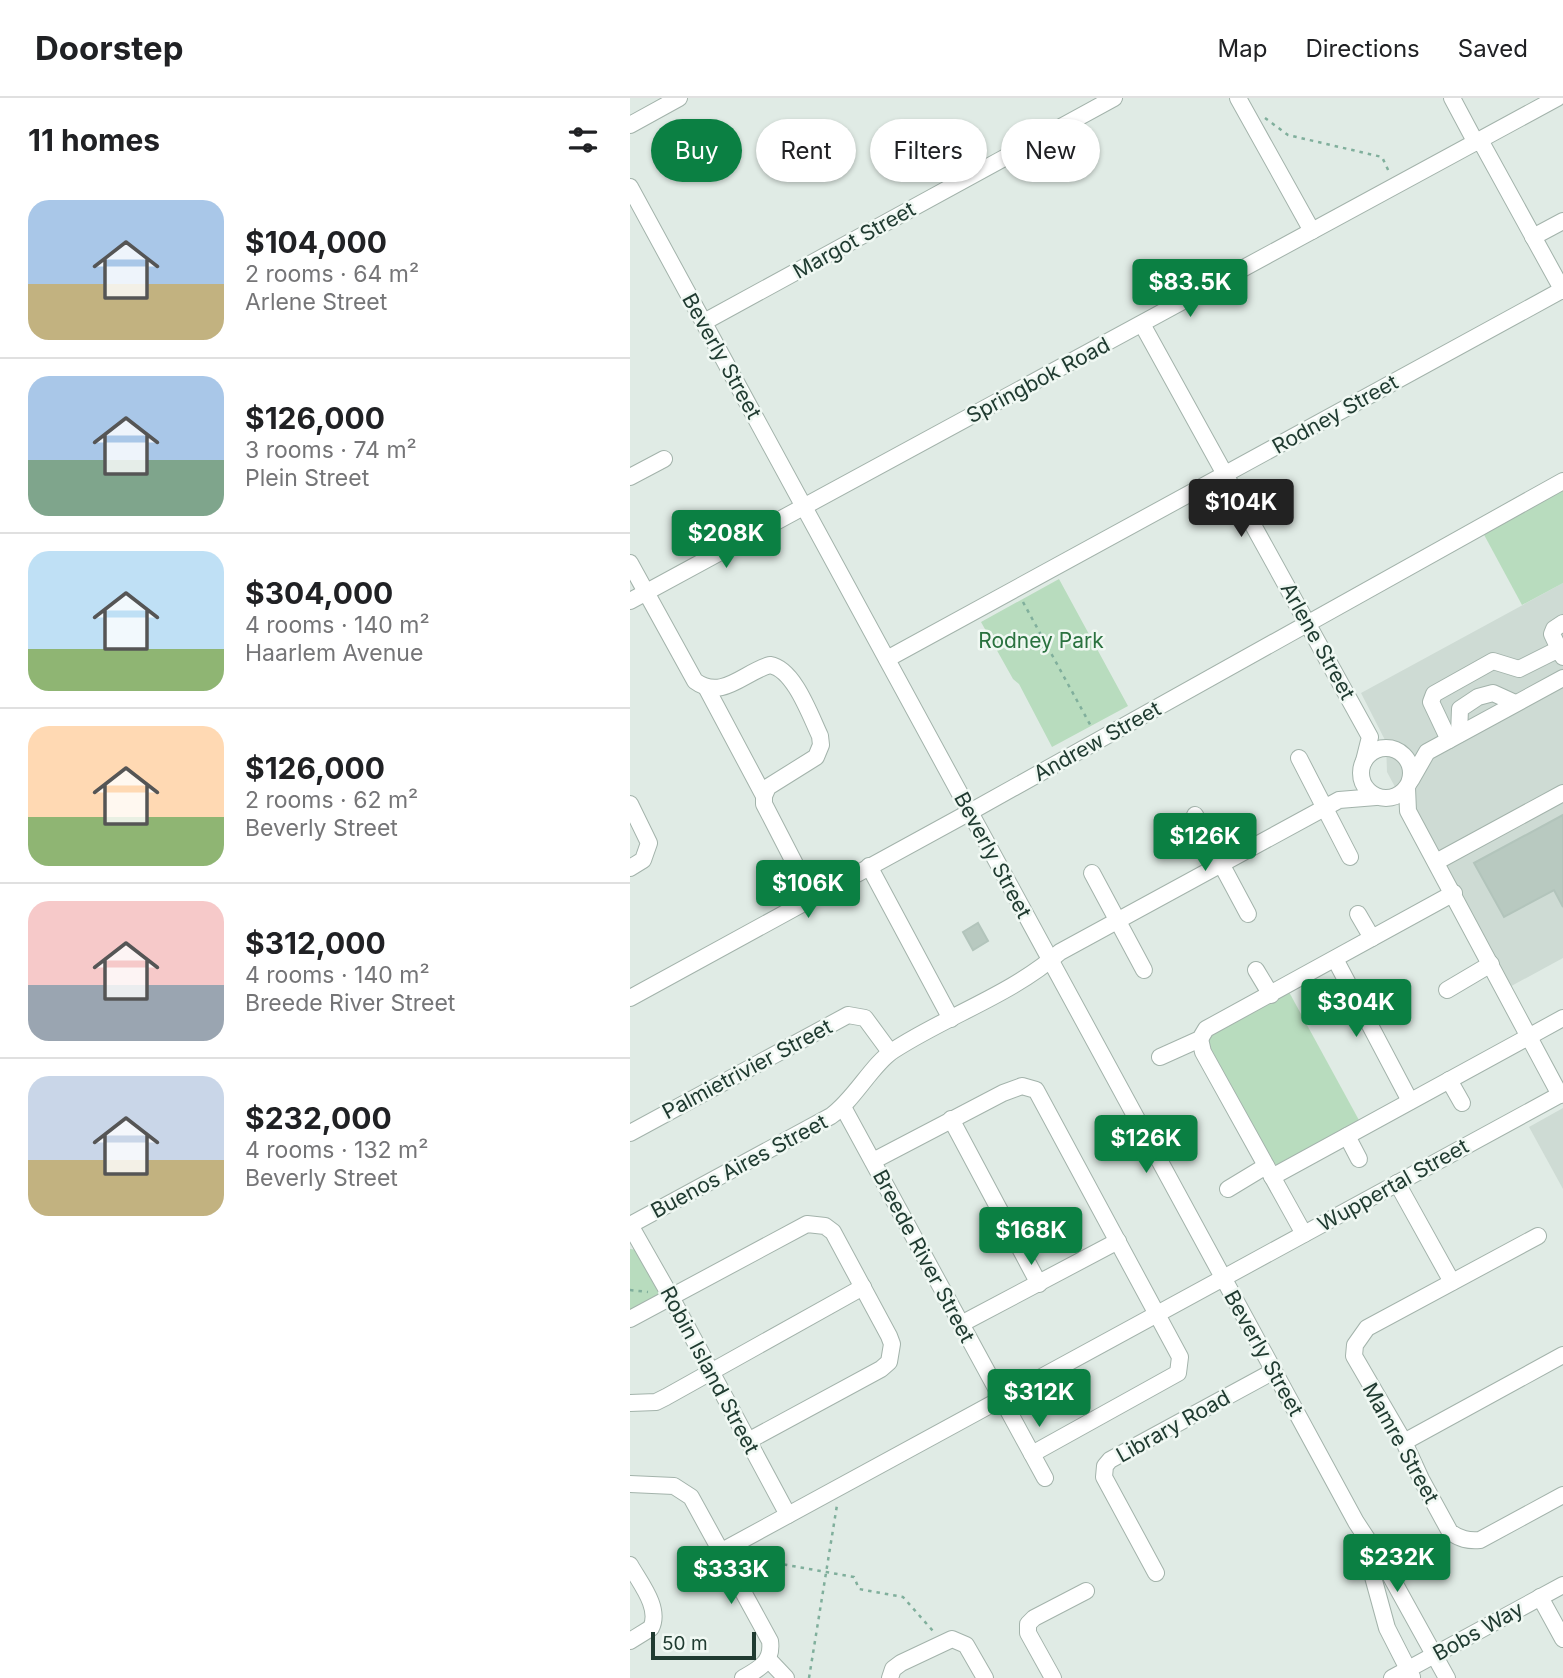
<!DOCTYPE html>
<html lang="en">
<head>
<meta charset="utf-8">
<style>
	:root { --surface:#fff; --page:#f2f2f2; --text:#202124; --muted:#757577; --line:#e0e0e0; --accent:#0b8043 }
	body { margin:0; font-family:Inter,sans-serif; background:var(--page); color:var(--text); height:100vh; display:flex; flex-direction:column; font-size:26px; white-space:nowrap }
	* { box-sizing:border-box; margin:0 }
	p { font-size:23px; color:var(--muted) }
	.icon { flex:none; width:38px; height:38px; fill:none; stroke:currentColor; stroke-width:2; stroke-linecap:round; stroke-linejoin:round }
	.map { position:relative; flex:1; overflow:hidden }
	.details { display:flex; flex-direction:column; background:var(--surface); width:630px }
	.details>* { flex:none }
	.banner { position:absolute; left:21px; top:21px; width:665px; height:63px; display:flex; gap:14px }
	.scale { position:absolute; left:21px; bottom:18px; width:105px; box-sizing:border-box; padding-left:7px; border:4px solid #203b31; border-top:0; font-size:19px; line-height:24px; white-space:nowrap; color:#203b31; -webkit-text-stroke:5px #f0f8f3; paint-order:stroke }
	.price { position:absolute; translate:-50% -60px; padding:0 16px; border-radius:7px; background:var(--accent); color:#fff; font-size:23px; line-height:46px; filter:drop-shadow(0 2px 4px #0008) }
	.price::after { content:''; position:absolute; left:50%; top:42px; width:21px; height:16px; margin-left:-10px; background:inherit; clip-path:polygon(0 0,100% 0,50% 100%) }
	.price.on { background:#222; color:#fff }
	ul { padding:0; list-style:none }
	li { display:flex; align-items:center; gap:21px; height:175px; padding:0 28px }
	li+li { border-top:2px solid var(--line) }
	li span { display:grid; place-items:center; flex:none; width:196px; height:140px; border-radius:21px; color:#555 }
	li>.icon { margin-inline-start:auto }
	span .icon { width:84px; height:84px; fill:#fffc; stroke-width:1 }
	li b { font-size:30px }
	h2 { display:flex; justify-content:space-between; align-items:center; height:84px; padding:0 28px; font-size:30px }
	.chip { padding:0 24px; border-radius:32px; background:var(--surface); box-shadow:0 2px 5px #0004; font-size:24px; line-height:63px }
	.chip.on { background:var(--accent); color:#fff }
	header { display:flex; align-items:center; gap:42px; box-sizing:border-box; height:98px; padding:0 35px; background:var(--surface); border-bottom:2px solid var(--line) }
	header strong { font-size:33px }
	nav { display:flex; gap:38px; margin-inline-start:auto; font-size:24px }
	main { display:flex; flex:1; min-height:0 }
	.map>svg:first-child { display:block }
	.built { fill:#cedbd4 }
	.green { fill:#b8dcbe }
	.building { fill:#b8c9c0; stroke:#b2c4bb; stroke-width:2 }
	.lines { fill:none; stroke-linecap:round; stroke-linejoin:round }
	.minor-casing { stroke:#a3b3ab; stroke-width:18 }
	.path { stroke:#80af9c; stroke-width:2.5; stroke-dasharray:3.5 5; stroke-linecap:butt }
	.minor { stroke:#fff; stroke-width:16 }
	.labels { text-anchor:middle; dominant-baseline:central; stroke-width:5; stroke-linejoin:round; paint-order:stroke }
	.street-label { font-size:21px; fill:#203b31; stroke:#f0f8f3 }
	.park-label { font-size:21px; fill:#2a723f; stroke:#f0f8f3 }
</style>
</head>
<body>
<header>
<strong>Doorstep</strong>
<nav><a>Map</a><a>Directions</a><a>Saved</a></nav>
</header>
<main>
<section class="details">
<h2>11 homes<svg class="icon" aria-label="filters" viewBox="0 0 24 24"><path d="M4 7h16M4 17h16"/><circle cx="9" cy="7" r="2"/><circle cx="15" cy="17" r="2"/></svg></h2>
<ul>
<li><span style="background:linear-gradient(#a9c7e8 60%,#c2b280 0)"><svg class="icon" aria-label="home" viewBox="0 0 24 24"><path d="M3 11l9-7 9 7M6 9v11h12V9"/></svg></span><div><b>$104,000</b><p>2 rooms · 64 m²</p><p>Arlene Street</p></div></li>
<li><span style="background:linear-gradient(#a9c7e8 60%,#7fa58c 0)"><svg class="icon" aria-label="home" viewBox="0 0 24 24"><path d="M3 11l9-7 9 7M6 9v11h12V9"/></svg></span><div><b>$126,000</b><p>3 rooms · 74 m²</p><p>Plein Street</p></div></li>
<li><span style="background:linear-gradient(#bfe0f5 70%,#8fb573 0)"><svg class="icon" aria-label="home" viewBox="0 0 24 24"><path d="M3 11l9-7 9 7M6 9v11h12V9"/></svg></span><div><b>$304,000</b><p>4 rooms · 140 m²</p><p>Haarlem Avenue</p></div></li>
<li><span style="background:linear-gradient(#ffd9b3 65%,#8fb573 0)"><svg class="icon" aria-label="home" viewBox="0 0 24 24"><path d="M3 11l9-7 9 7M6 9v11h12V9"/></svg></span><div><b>$126,000</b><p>2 rooms · 62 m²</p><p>Beverly Street</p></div></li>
<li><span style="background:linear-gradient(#f6c9c9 60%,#9aa5b1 0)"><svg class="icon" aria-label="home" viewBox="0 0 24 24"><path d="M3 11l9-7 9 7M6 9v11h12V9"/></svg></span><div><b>$312,000</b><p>4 rooms · 140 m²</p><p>Breede River Street</p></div></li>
<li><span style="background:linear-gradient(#c9d6e8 60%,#c2b280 0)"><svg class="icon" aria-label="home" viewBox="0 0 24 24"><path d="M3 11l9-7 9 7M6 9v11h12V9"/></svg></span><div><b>$232,000</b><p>4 rooms · 132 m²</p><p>Beverly Street</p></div></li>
</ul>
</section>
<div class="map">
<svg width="933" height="1580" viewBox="0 0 933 1580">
	<rect width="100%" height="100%" fill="#e0ebe5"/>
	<g class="built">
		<polygon points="933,485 933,860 874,892 757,674 756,644 731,595"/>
		<polygon points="933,1010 933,1091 899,1029"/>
	</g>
	<g class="green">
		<polygon points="933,389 933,485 892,507 852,433"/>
		<polygon points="429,481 498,608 422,649 389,586 383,581 351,524"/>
		<polygon points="659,894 730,1024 648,1067 642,1065 577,948 580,937"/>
		<polygon points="0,1151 8,1152 30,1193 28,1200 0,1217"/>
	</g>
	<g class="building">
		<polygon points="933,717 933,809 924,792 874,819 844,765"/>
		<polygon points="348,825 358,843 343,852 333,834"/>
	</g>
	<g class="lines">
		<defs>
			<g id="minor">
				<polyline points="608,0 682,133"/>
				<polyline points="822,0 846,45"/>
				<polyline points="0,27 49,0"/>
				<polyline points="850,42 933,193"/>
				<polyline points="0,89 726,1424 755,1468 817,1580"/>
				<polyline points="903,139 933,123"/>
				<polyline points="74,224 484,0"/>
				<polyline points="512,226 740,639 734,663"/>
				<polyline points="0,379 34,361"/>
				<path d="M0 465 65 583C92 603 114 574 140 567 164 571 180 617 190 638L191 647 186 659 138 689 134 698V706L182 799"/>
				<polyline points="0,503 927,0"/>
				<polyline points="929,551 922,536 924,531 933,525"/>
				<polyline points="257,561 932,192"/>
				<polyline points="77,591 134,698"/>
				<polyline points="829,636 830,611 848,599 863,595 885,605"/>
				<polyline points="819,642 801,604 804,596 863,563 889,571 929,551 933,559"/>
				<circle cx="756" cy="675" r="25"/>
				<polyline points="669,660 720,759"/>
				<polyline points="781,682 797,654 933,580"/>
				<polyline points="777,690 778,713 930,997"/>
				<polyline points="0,706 19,745 13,762 0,770"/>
				<polyline points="565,717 618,816"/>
				<polyline points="806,764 933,695"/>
				<polyline points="239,768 321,921"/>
				<polyline points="462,775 514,872"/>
				<polyline points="728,816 742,840"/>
				<polyline points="705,861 780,1003"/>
				<polyline points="626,872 641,897"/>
				<polyline points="817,892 861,866"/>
				<polyline points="0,900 340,714 933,383"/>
				<polyline points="570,941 573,954 674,1136"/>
				<polyline points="530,959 570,941 576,931 824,795"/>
				<polyline points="819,982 832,1005"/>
				<polyline points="213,1009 415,1380"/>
				<polyline points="321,1021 409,1186"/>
				<polyline points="0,1035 218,917 235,920 260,954"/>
				<polyline points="717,1038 729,1061"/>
				<polyline points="243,1063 373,995 392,988 406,992 550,1259 548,1275 402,1356"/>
				<polyline points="642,1079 933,920"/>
				<polyline points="767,1085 822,1184"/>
				<polyline points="598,1091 636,1068"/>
				<path d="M0 1127 201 1018C225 1001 242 966 264 952 318 917 381 897 430 854L709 702 746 699"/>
				<polyline points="0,1127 41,1199 158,1417"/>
				<path d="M908 1138 737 1230 725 1247 724 1258 774 1344 791 1381 820 1434C830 1441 838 1443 850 1442L933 1397"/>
				<polyline points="0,1221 177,1126 195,1128 203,1134 259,1238 262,1246 259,1264 251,1271 118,1343"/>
				<polyline points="331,1226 488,1143"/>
				<polyline points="0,1305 26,1304 36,1299 233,1189"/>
				<polyline points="774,1344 933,1257"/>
				<path d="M0 1386 44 1388 61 1399 140 1543C143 1564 129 1571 113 1580"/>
				<polyline points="734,1446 757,1530 782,1579"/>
				<polyline points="92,1453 933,995"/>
				<path d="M0 1467C10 1485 31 1510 21 1530L0 1543"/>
				<polyline points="526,1475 474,1379 475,1368 480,1362 644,1273"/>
				<polyline points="910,1499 933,1541"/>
				<polyline points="138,1561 156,1580"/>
				<polyline points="260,1580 263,1571 271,1565 322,1541 336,1547 355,1580"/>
				<polyline points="423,1580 398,1535 398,1526 404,1520 456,1493"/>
				<polyline points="762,1580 933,1487"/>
			</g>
		</defs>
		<use href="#minor" class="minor-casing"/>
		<g class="path">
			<polyline points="635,20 658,37 752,59 760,76"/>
			<polyline points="393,504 462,630"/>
			<polyline points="0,1192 18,1194"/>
			<polyline points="112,1459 224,1479 229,1491 273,1499 303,1533"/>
			<polyline points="179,1580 207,1407"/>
		</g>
		<use href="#minor" class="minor"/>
	</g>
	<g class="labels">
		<g class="street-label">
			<text transform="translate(224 142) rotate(-29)">Margot Street</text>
			<text transform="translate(92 258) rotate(61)">Beverly Street</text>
			<text transform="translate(408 282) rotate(-28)">Springbok Road</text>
			<text transform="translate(705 316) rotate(-29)">Rodney Street</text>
			<text transform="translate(688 543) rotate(61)">Arlene Street</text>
			<text transform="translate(467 643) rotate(-29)">Andrew Street</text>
			<text transform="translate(363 757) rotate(62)">Beverly Street</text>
			<text transform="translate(117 971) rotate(-28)">Palmietrivier Street</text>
			<text transform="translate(109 1068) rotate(-28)">Buenos Aires Street</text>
			<text transform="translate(763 1087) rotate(-29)">Wuppertal Street</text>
			<text transform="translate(294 1158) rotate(62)">Breede River Street</text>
			<text transform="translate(634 1255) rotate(61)">Beverly Street</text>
			<text transform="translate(80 1272) rotate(62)">Robin Island Street</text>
			<text transform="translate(543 1328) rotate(-29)">Library Road</text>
			<text transform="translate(771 1345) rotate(61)">Mamre Street</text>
			<text transform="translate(848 1533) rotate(-29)">Bobs Way</text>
		</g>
		<g class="park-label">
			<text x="411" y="542">Rodney Park</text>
		</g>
	</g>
</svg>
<div class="scale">50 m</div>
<b class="price" style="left:560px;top:221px">$83.5K</b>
<b class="price on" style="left:611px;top:441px">$104K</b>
<b class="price" style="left:96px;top:472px">$208K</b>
<b class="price" style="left:575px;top:775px">$126K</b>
<b class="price" style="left:178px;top:822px">$106K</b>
<b class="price" style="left:726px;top:941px">$304K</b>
<b class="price" style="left:516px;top:1077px">$126K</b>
<b class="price" style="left:401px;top:1169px">$168K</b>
<b class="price" style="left:409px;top:1331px">$312K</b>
<b class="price" style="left:767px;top:1496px">$232K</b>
<b class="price" style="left:101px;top:1508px">$333K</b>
<div class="banner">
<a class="chip on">Buy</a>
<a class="chip">Rent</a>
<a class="chip">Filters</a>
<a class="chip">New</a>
</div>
</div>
</main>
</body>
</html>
